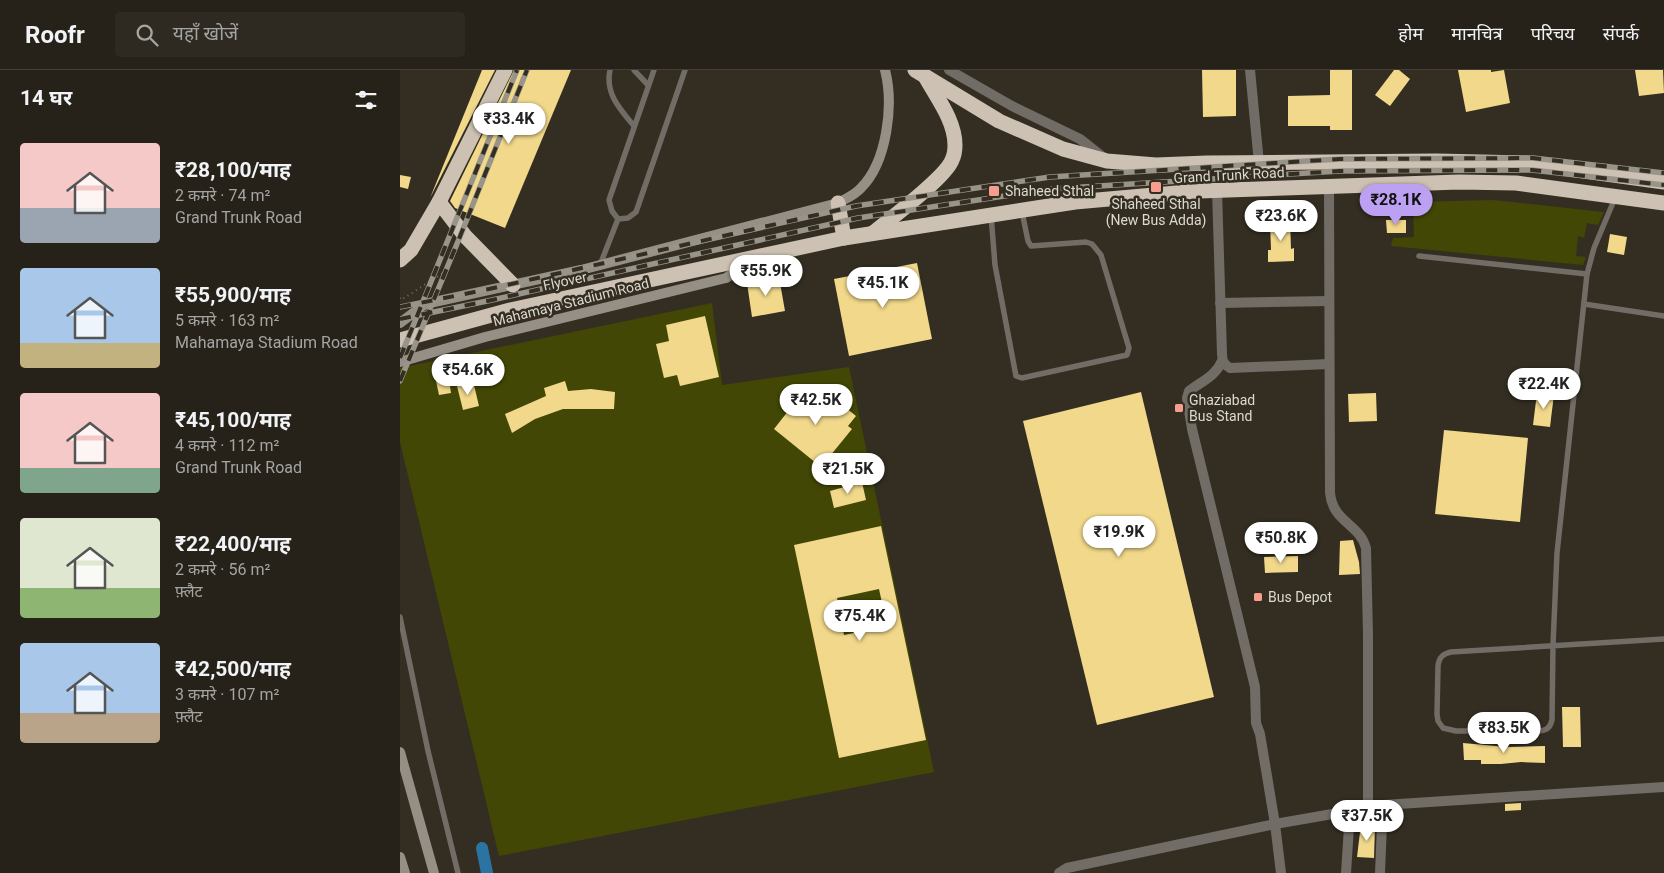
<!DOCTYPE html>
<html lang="hi">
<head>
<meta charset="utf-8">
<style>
	:root { --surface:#262219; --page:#2e2a22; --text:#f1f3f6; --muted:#a4a4a2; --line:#423f38; --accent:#bca0f2 }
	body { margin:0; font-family:Roboto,"Noto Sans Devanagari",sans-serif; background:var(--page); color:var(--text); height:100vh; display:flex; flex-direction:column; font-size:19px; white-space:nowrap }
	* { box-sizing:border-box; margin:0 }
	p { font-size:16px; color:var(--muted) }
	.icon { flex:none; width:28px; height:28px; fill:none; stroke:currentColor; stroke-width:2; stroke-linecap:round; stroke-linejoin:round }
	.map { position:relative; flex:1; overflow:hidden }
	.sheet { display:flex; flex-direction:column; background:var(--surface); width:400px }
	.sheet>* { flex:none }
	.price { position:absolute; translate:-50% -42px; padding:0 11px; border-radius:18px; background:#fff; color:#222; font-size:16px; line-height:32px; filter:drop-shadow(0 1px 2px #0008) }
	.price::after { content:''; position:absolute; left:50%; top:30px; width:15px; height:11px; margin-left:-8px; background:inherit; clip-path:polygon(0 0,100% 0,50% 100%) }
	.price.current { background:var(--accent); color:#111 }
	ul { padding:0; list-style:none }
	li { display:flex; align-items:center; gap:15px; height:125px; padding:0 20px }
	li span { display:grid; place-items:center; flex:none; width:140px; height:100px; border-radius:5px; color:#555 }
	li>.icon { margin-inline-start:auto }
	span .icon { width:60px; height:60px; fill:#fffc; stroke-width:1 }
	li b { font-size:21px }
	h2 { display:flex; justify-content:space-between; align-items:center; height:60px; padding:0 20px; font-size:21px }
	header { display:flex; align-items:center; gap:30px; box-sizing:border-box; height:70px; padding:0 25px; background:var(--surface); border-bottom:1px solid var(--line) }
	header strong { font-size:24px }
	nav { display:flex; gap:28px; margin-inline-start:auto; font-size:18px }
	.search { width:350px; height:45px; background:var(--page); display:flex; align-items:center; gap:12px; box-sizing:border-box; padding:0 18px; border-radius:5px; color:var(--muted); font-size:19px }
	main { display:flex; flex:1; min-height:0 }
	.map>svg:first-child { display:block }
	.green { fill:#424706 }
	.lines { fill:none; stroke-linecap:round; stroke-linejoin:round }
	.canal { stroke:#2b73a1; stroke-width:12 }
	.building { fill:#f1d88a; fill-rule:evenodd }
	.path { stroke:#716c61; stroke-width:2; stroke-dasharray:1 4; stroke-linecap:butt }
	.lane { stroke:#716c66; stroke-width:5.5 }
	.street { stroke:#716c66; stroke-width:10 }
	.secondary { stroke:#968f85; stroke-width:10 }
	.highway { stroke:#ccc1b2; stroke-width:15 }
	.rail-casing { stroke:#98948a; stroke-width:5.5 }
	.rail { stroke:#332e21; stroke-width:4; stroke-dasharray:11; stroke-linecap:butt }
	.poi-dot { fill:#f59d8f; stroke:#332e21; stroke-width:2 }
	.labels { text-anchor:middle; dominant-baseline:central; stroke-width:5; stroke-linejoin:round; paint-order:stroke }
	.street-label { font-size:14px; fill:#dcd9d1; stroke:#332e21 }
	.poi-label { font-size:14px; fill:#dcd9d1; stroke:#332e21; text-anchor:start }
</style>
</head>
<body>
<header>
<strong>Roofr</strong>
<div class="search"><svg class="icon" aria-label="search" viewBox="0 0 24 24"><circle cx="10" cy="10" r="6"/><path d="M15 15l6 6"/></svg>यहाँ खोजें</div>
<nav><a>होम</a><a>मानचित्र</a><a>परिचय</a><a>संपर्क</a></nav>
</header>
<main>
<section class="sheet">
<h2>14 घर<svg class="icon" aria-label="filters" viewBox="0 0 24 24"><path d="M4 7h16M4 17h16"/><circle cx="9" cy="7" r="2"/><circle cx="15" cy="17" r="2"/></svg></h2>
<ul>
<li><span style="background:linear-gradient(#f6c9c9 65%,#9aa5b1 0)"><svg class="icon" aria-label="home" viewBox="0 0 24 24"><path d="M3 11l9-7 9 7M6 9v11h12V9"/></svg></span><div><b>₹28,100/माह</b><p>2 कमरे · 74 m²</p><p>Grand Trunk Road</p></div></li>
<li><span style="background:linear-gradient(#a9c7e8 75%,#c2b280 0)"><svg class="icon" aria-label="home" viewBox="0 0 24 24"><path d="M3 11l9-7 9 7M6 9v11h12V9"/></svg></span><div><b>₹55,900/माह</b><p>5 कमरे · 163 m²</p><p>Mahamaya Stadium Road</p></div></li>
<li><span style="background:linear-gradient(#f6c9c9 75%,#7fa58c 0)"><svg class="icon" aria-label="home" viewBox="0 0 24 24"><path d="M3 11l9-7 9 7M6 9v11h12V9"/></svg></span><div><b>₹45,100/माह</b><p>4 कमरे · 112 m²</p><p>Grand Trunk Road</p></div></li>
<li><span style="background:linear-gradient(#dfe7d0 70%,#8fb573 0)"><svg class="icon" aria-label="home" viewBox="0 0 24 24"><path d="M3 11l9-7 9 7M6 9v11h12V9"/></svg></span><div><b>₹22,400/माह</b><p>2 कमरे · 56 m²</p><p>फ़्लैट</p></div></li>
<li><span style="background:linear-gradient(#a9c7e8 70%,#b9a48a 0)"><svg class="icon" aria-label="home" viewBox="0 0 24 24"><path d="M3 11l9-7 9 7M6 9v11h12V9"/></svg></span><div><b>₹42,500/माह</b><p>3 कमरे · 107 m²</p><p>फ़्लैट</p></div></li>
</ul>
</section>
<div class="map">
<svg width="1264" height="803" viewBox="0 0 1264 803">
	<rect width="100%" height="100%" fill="#332e21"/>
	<g class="green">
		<polygon points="1093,130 1204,142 1198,155 1187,153 1184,168 1178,166 1176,186 1186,187 1183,195 991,176 993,168 1014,167 1013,132"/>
		<polygon points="312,233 322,315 449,297 534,702 99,786 0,372 0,298"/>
	</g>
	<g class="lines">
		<polyline class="canal" points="82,778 87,803"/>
	</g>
	<g class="building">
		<polygon points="82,0 95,0 30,128"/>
		<polygon points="114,0 171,0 105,158 55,138 50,131"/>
		<polygon points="802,0 836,0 836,46 803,47"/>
		<polygon points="930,0 952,0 952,60 930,60 930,56 888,56 888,26 930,25"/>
		<polygon points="994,0 999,0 1010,9 990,36 975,25"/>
		<polygon points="1058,0 1091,0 1091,2 1104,0 1110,33 1066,42"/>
		<polygon points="1235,0 1263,0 1264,23 1239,26"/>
		<polygon points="0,105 11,107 8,119 0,117"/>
		<polygon points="890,150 891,179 894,178 894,191 868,192 868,180 871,180 870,151"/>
		<polygon points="986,150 1006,150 1006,163 987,163"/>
		<polygon points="1210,164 1227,167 1224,185 1207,182"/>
		<polygon points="517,193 532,269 449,286 434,209"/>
		<polygon points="379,207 385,241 352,247 347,213"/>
		<polygon points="305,246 319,307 280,316 277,305 264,308 256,274 269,271 266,255"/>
		<polygon points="48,303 51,323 39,325 35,306"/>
		<polygon points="73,311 79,336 63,340 57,316"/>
		<polygon points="165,311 168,321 191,319 215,322 214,339 163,339 135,349 112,363 105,344 146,326 144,318"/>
		<polygon points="414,319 420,324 424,320 456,346 448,356 452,359 421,397 374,359 400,326 405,330"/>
		<polygon points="741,322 814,627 697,655 623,351"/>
		<polygon points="976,323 977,351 949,352 948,324"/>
		<polygon points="1137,323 1154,324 1150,357 1133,355"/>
		<polygon points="1044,360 1128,368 1120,452 1035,444"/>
		<polygon points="462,412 466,430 434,438 430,421"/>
		<path d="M481 456 526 670 439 688 394 475ZM479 519 487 556 444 565 437 528Z"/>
		<polygon points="953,470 959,492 960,504 939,505 940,471"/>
		<polygon points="898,486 898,502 865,503 864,487"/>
		<polygon points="1162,637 1180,637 1181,677 1163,677"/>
		<polygon points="1063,673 1107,677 1145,676 1145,693 1121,692 1101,694 1081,694 1081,690 1064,690"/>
		<polygon points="1121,733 1121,740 1105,741 1105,734"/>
		<polygon points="961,754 975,755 974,788 957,787"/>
	</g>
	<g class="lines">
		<polyline class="path" points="0,228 1,230 46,201"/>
		<g class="lane">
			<path d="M210 0C205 24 220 39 234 56"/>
			<polyline points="234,0 248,15"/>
			<path d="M1215 128 1194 178 1187 204 1157 483 1153 575 1152 650C1150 658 1147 660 1139 661H1056L1043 658 1038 651 1037 644 1038 596C1039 587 1043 584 1051 582L1264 569"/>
			<polyline points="591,145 595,195 616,306 622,308 727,285 729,278 701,185 692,174 686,172 631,176 628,171 622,142"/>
			<polyline points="218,149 228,148 236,142 285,0"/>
			<polyline points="1019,186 1187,204"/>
			<polyline points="200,195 218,149 212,141 209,130 254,0"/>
			<polyline points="1184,234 1264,246"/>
			<polyline points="0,547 28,681 58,803"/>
		</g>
		<g class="street">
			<polyline points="549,0 612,36 680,69 704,88"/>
			<polyline points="850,0 859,93"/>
			<path d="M817 120 822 284C822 291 824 295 830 298L929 294"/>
			<polyline points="820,233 929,231"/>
			<path d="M822 291C815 307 802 311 789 321L787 328 792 359 855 617 856 653 860 664 875 754 881 803"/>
			<polyline points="968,736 1264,717"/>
			<polyline points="968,736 977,744 982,754 980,803"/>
			<path d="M659 803 667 798 875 754 961 739 968 736V565L966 478C959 453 933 453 930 423L929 116"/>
			<polyline points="946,803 950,741"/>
		</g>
		<g class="secondary">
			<path d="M0 253 25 234 181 200 438 133C445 129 455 125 461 118 487 92 494 35 485 0"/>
			<polyline points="0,292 85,267 326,208 335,202 339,190"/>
			<polyline points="0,682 34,803"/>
			<polyline points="0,787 5,803"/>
		</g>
		<g class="highway">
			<polyline points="515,0 599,51 663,79 707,91 756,95 807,93 1036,91 1126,93 1264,112"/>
			<polyline points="39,132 65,166 113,215"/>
			<polyline points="438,133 444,168"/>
			<path d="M473 163C490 149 546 107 552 90 554 86 555 79 555 75 555 51 537 28 526 8"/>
			<polyline points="0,190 11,180 39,132 105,0"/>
			<polyline points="0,270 110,240 444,168 675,132 799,121 1059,112 1116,113 1264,133"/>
		</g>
		<defs>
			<g id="rail">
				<polyline points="0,237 89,219 456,136 650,107 940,89 1133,88 1264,103"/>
				<polyline points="0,249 92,230 458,148 651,119 940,101 1132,100 1264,115"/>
				<polyline points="0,288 117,0"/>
				<polyline points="0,311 59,169 127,0"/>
			</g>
		</defs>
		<use href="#rail" class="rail-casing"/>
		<use href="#rail" class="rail"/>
	</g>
	<g class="poi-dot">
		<rect x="750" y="111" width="12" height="12" rx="2.5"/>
		<rect x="588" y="115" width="12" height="12" rx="2.5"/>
		<rect x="774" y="333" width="10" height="10" rx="2.5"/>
		<rect x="853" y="522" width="10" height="10" rx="2.5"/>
	</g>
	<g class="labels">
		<g class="street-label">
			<text transform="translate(829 105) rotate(-3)">Grand Trunk Road</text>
			<text transform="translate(165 211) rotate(-12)">Flyover</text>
			<text transform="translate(171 232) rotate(-14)">Mahamaya Stadium Road</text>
		</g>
		<g class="poi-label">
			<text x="605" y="121">Shaheed Sthal</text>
			<text x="756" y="134" text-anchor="middle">Shaheed Sthal<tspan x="756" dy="16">(New Bus Adda)</tspan></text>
			<text x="789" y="330">Ghaziabad<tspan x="789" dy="16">Bus Stand</tspan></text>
			<text x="868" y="527">Bus Depot</text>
		</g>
	</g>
</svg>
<b class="price" style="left:109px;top:75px">₹33.4K</b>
<b class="price current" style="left:996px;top:156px">₹28.1K</b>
<b class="price" style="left:881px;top:172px">₹23.6K</b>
<b class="price" style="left:366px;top:227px">₹55.9K</b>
<b class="price" style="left:483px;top:239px">₹45.1K</b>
<b class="price" style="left:68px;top:326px">₹54.6K</b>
<b class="price" style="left:1144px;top:340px">₹22.4K</b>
<b class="price" style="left:416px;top:356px">₹42.5K</b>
<b class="price" style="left:448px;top:425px">₹21.5K</b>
<b class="price" style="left:719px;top:488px">₹19.9K</b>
<b class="price" style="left:881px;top:494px">₹50.8K</b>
<b class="price" style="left:460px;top:572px">₹75.4K</b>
<b class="price" style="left:1104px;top:684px">₹83.5K</b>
<b class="price" style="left:967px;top:772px">₹37.5K</b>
</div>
</main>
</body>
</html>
